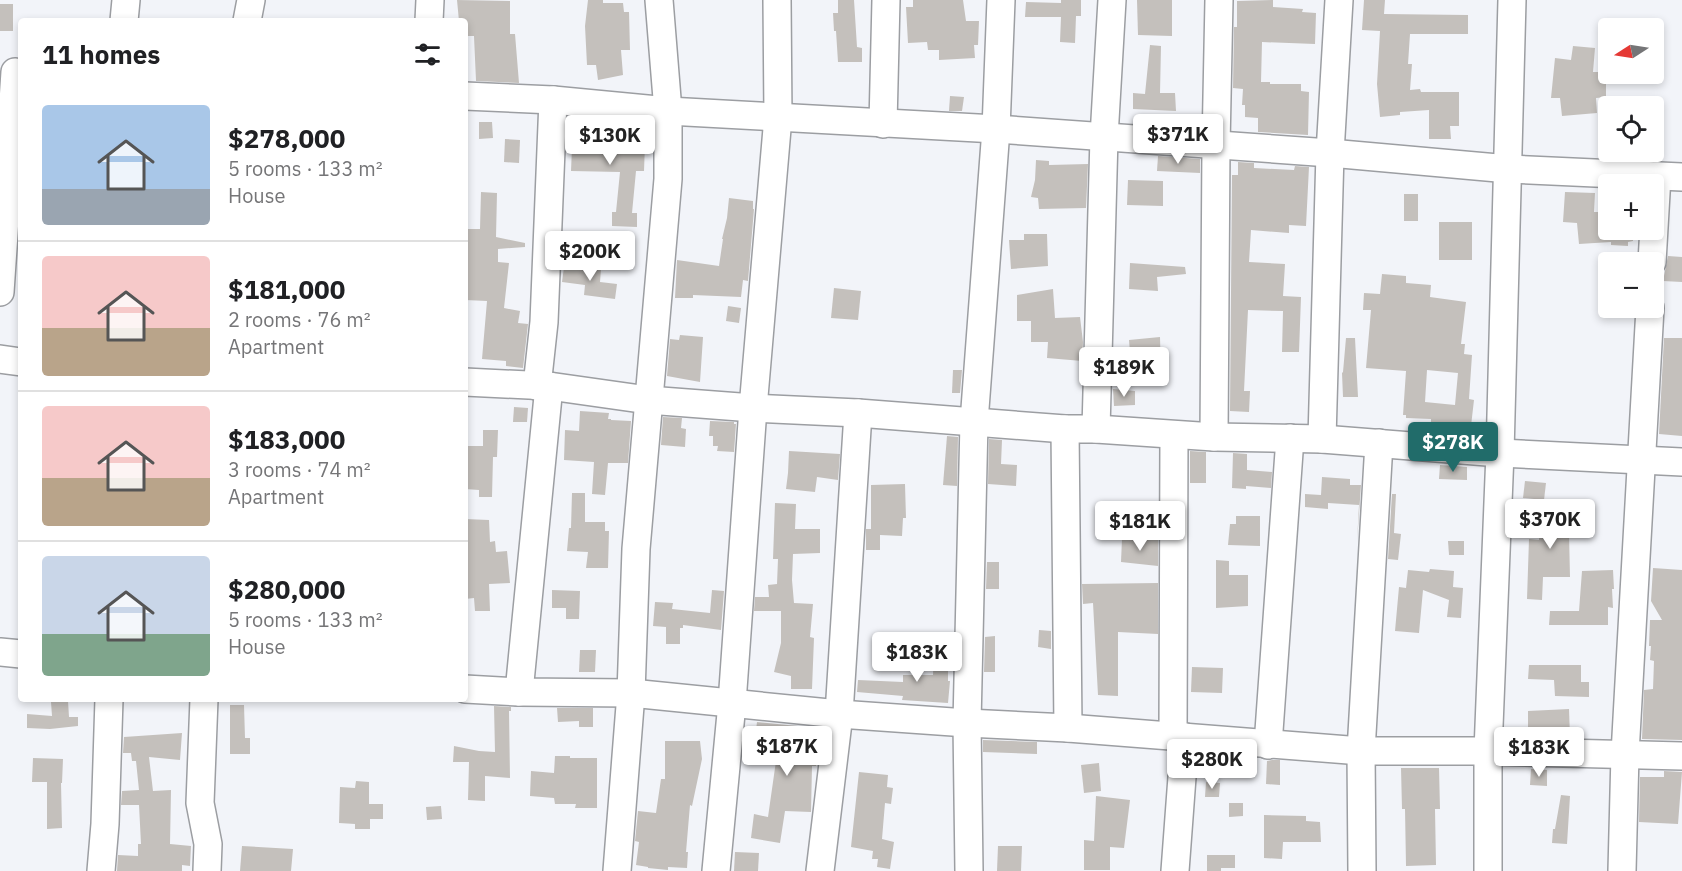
<!DOCTYPE html>
<html lang="en">
<head>
<meta charset="utf-8">
<style>
	:root { --surface:#fff; --page:#f2f2f2; --text:#202124; --muted:#757577; --line:#e0e0e0; --accent:#216c6a }
	body { margin:0; font-family:"IBM Plex Sans",sans-serif; background:var(--page); color:var(--text); height:100vh; display:flex; flex-direction:column; font-size:22px; white-space:nowrap }
	* { box-sizing:border-box; margin:0 }
	p { font-size:20px; color:var(--muted) }
	.icon { flex:none; width:33px; height:33px; fill:none; stroke:currentColor; stroke-width:2; stroke-linecap:round; stroke-linejoin:round }
	.map { position:relative; flex:1; overflow:hidden }
	.sheet { position:absolute; left:18px; top:18px; width:450px; height:684px; display:flex; flex-direction:column; background:var(--surface); border-radius:6px; box-shadow:0 3px 9px #0003 }
	.sheet>* { flex:none }
	.needle { width:39px; rotate:258deg }
	.tools { position:absolute; left:1598px; top:18px; display:grid; gap:12px }
	.tools a { display:grid; place-items:center; width:66px; height:66px; border-radius:6px; background:var(--surface); box-shadow:0 3px 9px #0003; font-size:30px }
	.price { position:absolute; translate:-50% -51px; padding:0 14px; border-radius:6px; background:#fff; color:#222; font-size:20px; line-height:39px; filter:drop-shadow(0 2px 3px #0008) }
	.price::after { content:''; position:absolute; left:50%; top:36px; width:18px; height:14px; margin-left:-9px; background:inherit; clip-path:polygon(0 0,100% 0,50% 100%) }
	.price.on { background:var(--accent); color:#fff }
	ul { padding:0; list-style:none }
	li { display:flex; align-items:center; gap:18px; height:150px; padding:0 24px }
	li+li { border-top:2px solid var(--line) }
	li span { display:grid; place-items:center; flex:none; width:168px; height:120px; border-radius:6px; color:#555 }
	li>.icon { margin-inline-start:auto }
	span .icon { width:72px; height:72px; fill:#fffc; stroke-width:1 }
	li b { font-size:26px }
	h2 { display:flex; justify-content:space-between; align-items:center; height:72px; padding:0 24px; font-size:26px }
	.map>svg:first-child { display:block }
	.building { fill:#c4c0bc; fill-rule:evenodd }
	.lines { fill:none; stroke-linecap:round; stroke-linejoin:round }
	.minor-casing { stroke:#9c9ea2; stroke-width:30 }
	.minor { stroke:#fff; stroke-width:27 }
</style>
</head>
<body>
<div class="map">
<svg width="1682" height="871" viewBox="0 0 1682 871">
	<rect width="100%" height="100%" fill="#f2f4f9"/>
	<g class="building">
		<polygon points="457,0 510,1 510,34 515,34 519,83 476,81 474,36 465,36 465,21 459,21"/>
		<polygon points="588,0 603,0 603,3 623,3 624,12 629,12 630,50 621,50 623,75 598,80 596,65 587,65 585,26"/>
		<polygon points="838,0 854,0 857,47 862,48 862,62 838,62 836,31 834,31 833,13 838,13"/>
		<polygon points="913,0 963,0 966,21 979,21 978,45 974,45 975,58 939,60 939,50 928,50 927,42 908,43 906,7 913,7"/>
		<polygon points="1061,0 1081,0 1081,16 1076,16 1075,43 1060,42 1061,17 1025,17 1026,2 1061,3"/>
		<polygon points="1137,0 1172,0 1172,36 1138,35"/>
		<polygon points="1273,0 1273,7 1303,9 1302,12 1316,13 1315,44 1262,42 1261,82 1270,82 1270,84 1301,84 1301,91 1309,92 1308,135 1258,132 1258,118 1245,117 1245,105 1242,105 1243,89 1233,88 1234,27 1237,27 1237,1"/>
		<polygon points="1364,0 1385,0 1384,14 1468,15 1468,34 1410,34 1408,64 1412,64 1410,90 1420,89 1421,92 1459,92 1459,126 1450,126 1451,139 1429,139 1429,110 1400,112 1400,115 1380,117 1377,84 1380,31 1362,30"/>
		<rect x="0" y="4" width="13" height="27"/>
		<polygon points="1150,45 1161,46 1160,93 1175,93 1176,111 1133,109 1133,93 1145,94"/>
		<polygon points="1573,46 1595,48 1593,72 1606,72 1606,97 1596,98 1597,113 1562,116 1560,98 1551,98 1555,58 1571,60"/>
		<polygon points="950,96 964,97 962,111 949,111"/>
		<polygon points="479,122 492,122 493,138 479,139"/>
		<polygon points="573,124 589,124 589,130 603,130 603,137 609,137 609,142 645,144 644,171 636,171 632,213 637,213 637,227 612,226 612,212 616,212 620,172 571,171"/>
		<polygon points="505,139 520,140 519,163 504,162"/>
		<polygon points="1158,156 1200,159 1200,173 1157,171"/>
		<polygon points="1036,160 1049,161 1049,165 1088,164 1086,208 1039,209 1038,198 1031,197 1035,180"/>
		<polygon points="1238,162 1254,163 1254,168 1294,170 1295,166 1309,167 1306,226 1289,225 1289,233 1251,230 1249,262 1285,264 1283,296 1301,297 1299,352 1282,352 1283,311 1248,310 1244,391 1250,391 1249,412 1230,411 1232,175 1238,175"/>
		<polygon points="1128,180 1163,181 1163,206 1127,205"/>
		<polygon points="481,192 497,193 496,237 525,243 525,247 498,249 498,262 509,263 504,308 520,311 518,323 528,324 523,368 506,366 506,361 482,359 487,301 465,300 465,229 480,229"/>
		<polygon points="1565,192 1595,193 1594,212 1603,212 1604,230 1633,230 1633,241 1628,242 1628,246 1611,245 1611,242 1579,244 1577,223 1563,222"/>
		<rect x="1404" y="194" width="14" height="27"/>
		<polygon points="729,198 753,201 753,209 754,209 748,281 743,280 741,297 693,295 693,298 675,298 677,260 719,266 723,239 722,239 727,218"/>
		<rect x="1439" y="222" width="33" height="38"/>
		<polygon points="1024,234 1047,234 1048,266 1011,269 1009,240 1024,240"/>
		<polygon points="1668,256 1682,257 1682,282 1663,281"/>
		<polygon points="1130,263 1185,267 1186,274 1157,277 1158,291 1129,289"/>
		<polygon points="564,267 601,269 600,282 617,284 615,299 584,295 585,285 562,282"/>
		<path d="M1382 274 1406 276V283L1431 285 1430 297 1466 302 1461 344H1465L1464 354 1472 355 1469 399 1474 400 1471 426 1431 422V419L1406 418V415H1403L1406 371 1366 368 1371 310H1363L1364 293 1380 294ZM1427 370 1458 373 1455 405 1425 402Z"/>
		<polygon points="834,288 861,291 858,320 831,318"/>
		<polygon points="1053,289 1055,318 1080,317 1083,342 1082,361 1047,358 1048,342 1031,342 1031,321 1017,321 1017,295"/>
		<polygon points="728,306 741,308 739,323 726,321"/>
		<polygon points="680,335 703,337 700,382 667,376 670,339 679,340"/>
		<polygon points="1160,337 1161,375 1143,376 1143,379 1113,386 1114,365 1131,365 1129,340"/>
		<polygon points="1346,338 1355,338 1358,397 1343,397 1342,373 1343,372"/>
		<polygon points="1664,338 1682,338 1682,436 1659,434"/>
		<polygon points="953,370 962,370 960,393 952,393"/>
		<polygon points="1113,389 1135,391 1135,405 1114,406"/>
		<polygon points="514,407 528,408 527,422 513,422"/>
		<polygon points="580,411 609,413 608,419 611,419 611,420 631,421 628,463 608,463 605,495 592,494 594,462 564,460 565,430 579,431"/>
		<polygon points="663,417 682,418 681,428 686,429 685,447 661,445"/>
		<polygon points="710,421 734,422 734,424 736,424 734,452 717,451 718,446 713,446 713,436 709,436"/>
		<polygon points="483,430 498,430 497,457 493,457 492,497 479,497 479,490 465,489 465,446 483,446"/>
		<polygon points="947,436 958,437 957,486 943,485"/>
		<polygon points="989,439 1002,440 1001,464 1017,465 1016,486 988,484"/>
		<polygon points="789,451 840,454 838,480 817,477 815,492 786,489 788,473"/>
		<polygon points="1190,451 1206,452 1206,483 1190,483"/>
		<polygon points="1233,453 1247,454 1247,470 1272,472 1271,488 1246,486 1246,489 1232,488"/>
		<polygon points="1440,465 1467,467 1467,480 1439,479"/>
		<polygon points="1322,477 1350,479 1350,485 1361,485 1357,543 1359,505 1328,503 1328,509 1305,507 1305,494 1321,495"/>
		<polygon points="1525,481 1546,483 1544,500 1523,498"/>
		<polygon points="905,484 906,518 903,518 902,536 880,535 880,550 866,550 866,529 871,529 871,485"/>
		<polygon points="572,493 585,493 585,522 605,522 605,531 609,531 608,568 586,568 588,552 567,551 569,528 571,528"/>
		<polygon points="1392,494 1396,494 1394,533 1401,534 1398,560 1388,559"/>
		<polygon points="775,503 796,504 795,529 820,529 820,553 793,554 792,580 794,603 813,604 810,637 814,638 812,689 791,689 791,676 774,672 781,643 781,611 754,611 755,597 769,597 768,585 777,584 778,559 773,559"/>
		<polygon points="1541,507 1573,509 1572,534 1569,533 1570,577 1543,577 1542,600 1527,599 1529,539 1539,540"/>
		<polygon points="1236,516 1260,516 1260,546 1228,545 1230,524 1236,524"/>
		<polygon points="465,519 489,520 490,542 495,541 496,552 507,551 510,583 489,584 490,611 475,611 474,598 465,599"/>
		<polygon points="1122,539 1158,539 1158,566 1121,562"/>
		<polygon points="1448,541 1464,541 1464,555 1449,555"/>
		<polygon points="1216,560 1229,561 1229,575 1248,575 1248,606 1216,608"/>
		<polygon points="987,562 999,562 999,589 986,589"/>
		<polygon points="1653,568 1682,570 1682,740 1642,739 1644,690 1653,689 1654,661 1650,660 1651,646 1649,646 1650,620 1662,620 1651,601"/>
		<polygon points="1430,569 1454,571 1453,587 1463,588 1461,618 1447,617 1449,600 1423,590 1419,633 1395,631 1399,587 1406,588 1408,570 1429,572"/>
		<polygon points="1613,570 1614,589 1612,589 1613,608 1608,607 1608,625 1549,625 1550,611 1579,611 1582,571"/>
		<polygon points="1158,583 1158,634 1118,632 1118,696 1098,695 1093,603 1083,604 1082,584"/>
		<polygon points="552,590 580,591 579,619 566,619 566,608 552,608"/>
		<polygon points="712,590 724,591 721,630 683,625 683,628 680,628 680,644 666,644 666,627 653,626 655,602 673,603 672,609 710,613"/>
		<polygon points="1039,630 1051,631 1051,649 1038,647"/>
		<polygon points="995,636 995,672 984,672 985,637"/>
		<polygon points="934,648 948,649 948,681 950,681 948,703 902,700 903,696 857,692 858,680 903,682 903,675 933,675"/>
		<polygon points="580,650 596,650 595,672 579,672"/>
		<polygon points="1529,665 1581,665 1581,682 1589,682 1589,697 1555,696 1554,680 1528,679"/>
		<polygon points="1192,667 1223,668 1222,693 1191,692"/>
		<polygon points="68,701 69,717 78,717 78,726 50,729 27,728 27,714 52,716 51,702"/>
		<polygon points="230,705 244,705 245,738 250,738 250,754 230,754"/>
		<polygon points="494,706 511,707 511,711 509,711 510,778 485,776 485,801 468,800 469,762 453,762 454,746 479,751 495,752"/>
		<polygon points="557,708 593,708 593,727 579,727 579,721 558,722"/>
		<polygon points="1569,709 1570,737 1528,736 1528,711"/>
		<polygon points="757,722 808,727 808,730 816,731 816,766 812,766 811,812 785,811 780,843 751,838 754,814 768,817 779,740 755,738"/>
		<polygon points="182,733 180,760 149,757 153,791 171,790 170,844 191,846 190,866 182,865 182,871 117,871 118,855 138,856 138,844 141,844 139,805 121,805 122,791 139,790 136,761 132,761 131,753 123,753 124,737"/>
		<polygon points="983,740 1037,742 1037,754 983,752"/>
		<polygon points="665,741 700,741 702,759 692,806 690,805 686,852 688,852 687,868 668,867 668,870 648,868 648,867 636,865 639,842 635,841 638,811 656,813 661,779 665,779"/>
		<polygon points="555,756 570,756 570,758 597,758 597,808 575,808 576,804 555,804 554,798 530,796 531,771 554,773"/>
		<polygon points="33,758 63,759 62,783 61,783 62,828 47,829 47,782 32,782"/>
		<polygon points="1272,760 1280,760 1280,785 1266,784 1267,761"/>
		<polygon points="1099,763 1101,791 1084,793 1081,765"/>
		<polygon points="1401,768 1439,768 1440,809 1435,809 1436,865 1406,866 1405,809 1402,809"/>
		<polygon points="1531,769 1547,770 1547,786 1530,785"/>
		<polygon points="1664,771 1682,772 1678,824 1639,822 1640,777 1664,777"/>
		<polygon points="859,772 888,775 887,787 893,788 891,804 885,803 882,839 894,842 890,869 877,867 878,859 872,859 873,851 851,847"/>
		<polygon points="356,781 369,782 369,804 383,804 383,819 370,819 370,829 355,829 355,824 339,823 340,787 355,788"/>
		<polygon points="1206,782 1220,783 1219,797 1205,797"/>
		<polygon points="1561,795 1570,796 1567,844 1552,843 1553,829 1555,829"/>
		<polygon points="1096,796 1130,800 1124,848 1110,847 1110,870 1084,870 1084,840 1094,841"/>
		<polygon points="1229,803 1243,803 1243,816 1229,817"/>
		<polygon points="441,806 442,819 427,820 426,807"/>
		<polygon points="1264,815 1306,816 1306,821 1320,822 1321,842 1283,842 1282,859 1264,858"/>
		<polygon points="242,846 293,849 291,871 240,871"/>
		<polygon points="998,846 1022,846 1021,871 997,871"/>
		<polygon points="735,852 759,853 758,871 734,871"/>
		<polygon points="1207,855 1235,855 1235,868 1221,868 1221,871 1207,871"/>
	</g>
	<g class="lines">
		<defs>
			<g id="minor">
				<polyline points="124,21 126,0"/>
				<polyline points="247,21 251,0"/>
				<polyline points="429,21 430,0"/>
				<polyline points="465,96 553,100 668,111 996,129 1330,153 1509,169 1682,177"/>
				<polyline points="883,124 886,0"/>
				<polyline points="1652,262 1657,176"/>
				<polyline points="0,292 15,72"/>
				<polyline points="0,359 21,362"/>
				<polyline points="465,382 549,386 648,400 753,408 858,413 1065,429 1096,429 1214,437 1322,439 1500,453 1682,462"/>
				<polyline points="537,386 544,322 553,100"/>
				<polyline points="1065,429 1068,728"/>
				<polyline points="1096,429 1104,137 1112,0"/>
				<polyline points="1214,437 1216,145 1219,0"/>
				<polyline points="1322,439 1330,153 1339,0"/>
				<polyline points="0,652 21,654"/>
				<polyline points="465,689 519,692 631,693 839,714 967,723 1068,728 1361,751 1488,751 1682,756"/>
				<polyline points="519,692 549,386"/>
				<polyline points="204,699 200,803 208,844 207,871"/>
				<polyline points="1173,736 1174,435"/>
				<polyline points="1268,745 1290,438"/>
				<polyline points="101,871 105,824 109,699"/>
				<polyline points="617,871 631,693 636,549 668,179 668,111 659,0"/>
				<polyline points="716,871 732,703 753,408 778,117 777,0"/>
				<polyline points="820,871 839,714 858,413"/>
				<polyline points="969,871 967,723 974,422 996,129 1001,0"/>
				<polyline points="1175,871 1185,737"/>
				<polyline points="1362,871 1361,751 1379,443"/>
				<polyline points="1488,871 1488,751 1500,453 1512,0"/>
				<polyline points="1622,871 1625,754 1650,308"/>
			</g>
		</defs>
		<use href="#minor" class="minor-casing"/>
		<use href="#minor" class="minor"/>
	</g>
</svg>
<div class="tools">
<a><svg class="needle" viewBox="-14 -14 28 28"><path d="M0-13l5 13h-10z" fill="#e53935"/><path d="M0 13l5-13h-10z" fill="#757577"/></svg></a>
<a><svg class="icon" aria-label="locate" viewBox="0 0 24 24"><circle cx="12" cy="12" r="6"/><path d="M12 2v4M12 18v4M2 12h4M18 12h4"/></svg></a>
<a>+</a>
<a>−</a>
</div>
<b class="price" style="left:1178px;top:165px">$371K</b>
<b class="price" style="left:610px;top:166px">$130K</b>
<b class="price" style="left:590px;top:282px">$200K</b>
<b class="price" style="left:1124px;top:398px">$189K</b>
<b class="price on" style="left:1453px;top:473px">$278K</b>
<b class="price" style="left:1550px;top:550px">$370K</b>
<b class="price" style="left:1140px;top:552px">$181K</b>
<b class="price" style="left:917px;top:683px">$183K</b>
<b class="price" style="left:787px;top:777px">$187K</b>
<b class="price" style="left:1539px;top:778px">$183K</b>
<b class="price" style="left:1212px;top:790px">$280K</b>
<section class="sheet">
<h2>11 homes<svg class="icon" aria-label="filters" viewBox="0 0 24 24"><path d="M4 7h16M4 17h16"/><circle cx="9" cy="7" r="2"/><circle cx="15" cy="17" r="2"/></svg></h2>
<ul>
<li><span style="background:linear-gradient(#a9c7e8 70%,#9aa5b1 0)"><svg class="icon" aria-label="home" viewBox="0 0 24 24"><path d="M3 11l9-7 9 7M6 9v11h12V9"/></svg></span><div><b>$278,000</b><p>5 rooms · 133 m²</p><p>House</p></div></li>
<li><span style="background:linear-gradient(#f6c9c9 60%,#b9a48a 0)"><svg class="icon" aria-label="home" viewBox="0 0 24 24"><path d="M3 11l9-7 9 7M6 9v11h12V9"/></svg></span><div><b>$181,000</b><p>2 rooms · 76 m²</p><p>Apartment</p></div></li>
<li><span style="background:linear-gradient(#f6c9c9 60%,#b9a48a 0)"><svg class="icon" aria-label="home" viewBox="0 0 24 24"><path d="M3 11l9-7 9 7M6 9v11h12V9"/></svg></span><div><b>$183,000</b><p>3 rooms · 74 m²</p><p>Apartment</p></div></li>
<li><span style="background:linear-gradient(#c9d6e8 65%,#7fa58c 0)"><svg class="icon" aria-label="home" viewBox="0 0 24 24"><path d="M3 11l9-7 9 7M6 9v11h12V9"/></svg></span><div><b>$280,000</b><p>5 rooms · 133 m²</p><p>House</p></div></li>
</ul>
</section>
</div>
</body>
</html>
